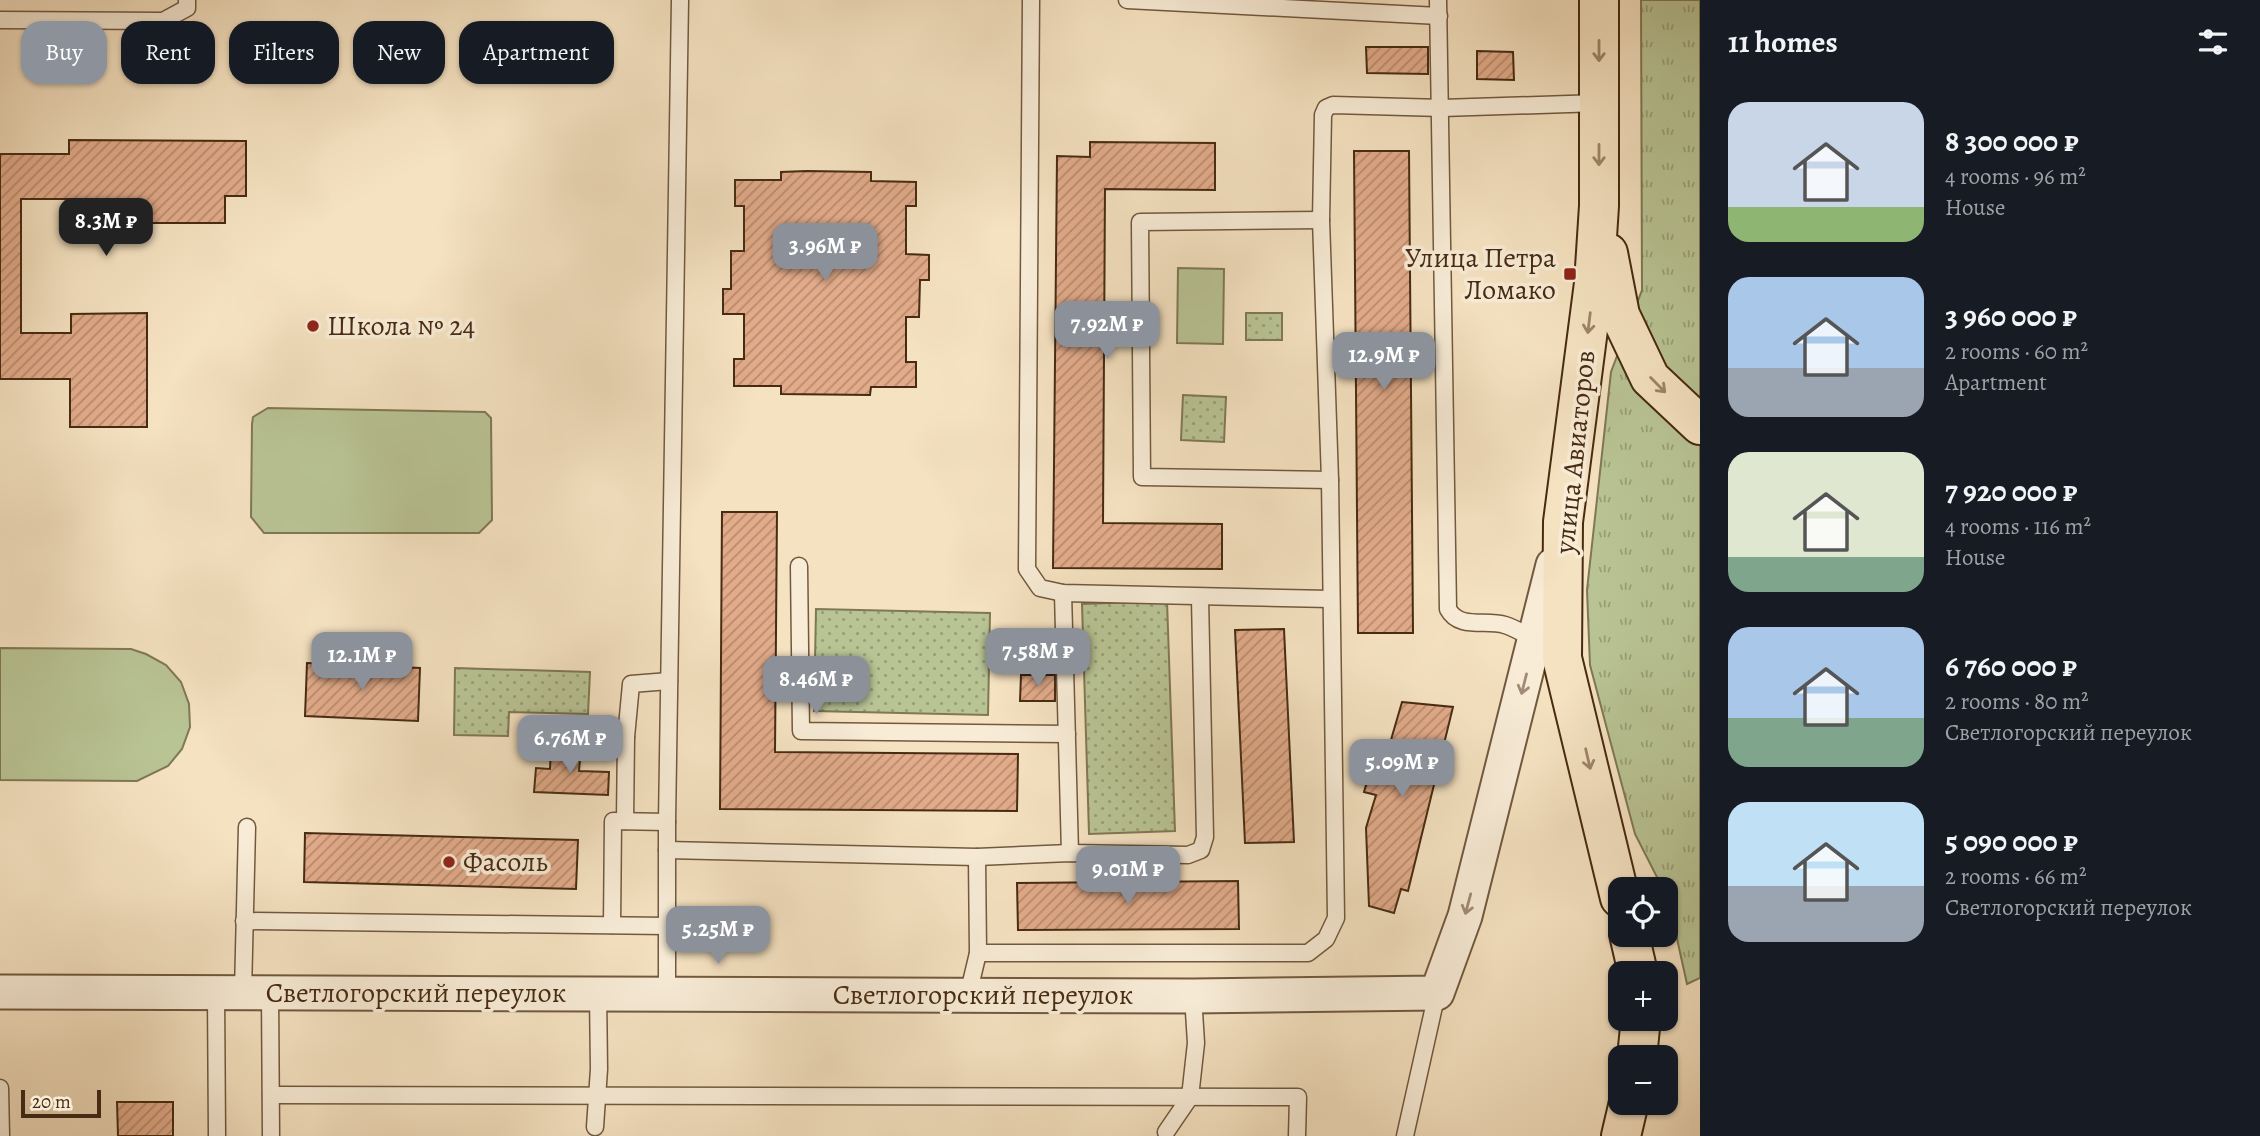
<!DOCTYPE html>
<html lang="en">
<head>
<meta charset="utf-8">
<style>
	:root { --surface:#171b24; --page:#242831; --text:#f1f3f6; --muted:#9ea1a6; --accent:#8c9099 }
	body { margin:0; font-family:Alegreya,serif; background:var(--page); color:var(--text); height:100vh; display:flex; flex-direction:column; font-size:26px; white-space:nowrap }
	* { box-sizing:border-box; margin:0 }
	p { font-size:23px; color:var(--muted) }
	.icon { flex:none; width:38px; height:38px; fill:none; stroke:currentColor; stroke-width:2; stroke-linecap:round; stroke-linejoin:round }
	.map { position:relative; flex:1; overflow:hidden }
	.side { display:flex; flex-direction:column; background:var(--surface); width:560px }
	.side>* { flex:none }
	.guide { position:absolute; left:21px; top:21px; width:665px; height:63px; display:flex; gap:14px }
	.fabs { position:absolute; left:1608px; top:877px; display:grid; gap:14px }
	.fabs a { display:grid; place-items:center; width:70px; height:70px; border-radius:14px; background:var(--surface); box-shadow:0 2px 5px #0004; font-size:35px }
	.scale { position:absolute; left:21px; bottom:18px; width:80px; box-sizing:border-box; padding-left:7px; border:4px solid #472b12; border-top:0; font-size:19px; line-height:24px; white-space:nowrap; color:#472b12; -webkit-text-stroke:5px #f8ecd7; paint-order:stroke }
	.price { position:absolute; translate:-50% -60px; padding:0 16px; border-radius:14px; background:var(--accent); color:#fff; font-size:23px; line-height:46px; filter:drop-shadow(0 2px 4px #0008) }
	.price::after { content:''; position:absolute; left:50%; top:42px; width:21px; height:16px; margin-left:-10px; background:inherit; clip-path:polygon(0 0,100% 0,50% 100%) }
	.price.selected { background:#222; color:#fff }
	ul { padding:0; list-style:none }
	li { display:flex; align-items:center; gap:21px; height:175px; padding:0 28px }
	li span { display:grid; place-items:center; flex:none; width:196px; height:140px; border-radius:21px; color:#555 }
	li>.icon { margin-inline-start:auto }
	span .icon { width:84px; height:84px; fill:#fffc; stroke-width:1 }
	li b { font-size:30px }
	h2 { display:flex; justify-content:space-between; align-items:center; height:84px; padding:0 28px; font-size:30px }
	.chip { padding:0 24px; border-radius:21px; background:var(--surface); box-shadow:0 2px 5px #0004; font-size:24px; line-height:63px }
	.chip.selected { background:var(--accent); color:#fff }
	main { display:flex; flex:1; min-height:0 }
	.map>svg:first-child { display:block }
	.grass { fill:url(#grass-tufts); stroke:#807854; stroke-width:2 }
	.park { fill:url(#park-dots); stroke:#807854; stroke-width:2 }
	.garden { fill:#b9c495; stroke:#807854; stroke-width:2 }
	.building { fill:url(#building-hatch); stroke:#472b12; stroke-width:2 }
	.lines { fill:none; stroke-linecap:round; stroke-linejoin:round }
	.lane-casing { stroke:#72593e; stroke-width:19 }
	.street-casing { stroke:#72593e; stroke-width:37 }
	.primary-casing { stroke:#472b12; stroke-width:42 }
	.lane { stroke:#f8ecd7; stroke-width:16 }
	.street { stroke:#f8ecd7; stroke-width:33 }
	.primary { stroke:#f5e2c1; stroke-width:38 }
	.oneway { stroke:#9e866a }
	.oneway2 { stroke:#a08c74 }
	.poi-dot { fill:#8f2418; stroke:#f8ecd7; stroke-width:2.5 }
	.labels { text-anchor:middle; dominant-baseline:central; stroke-width:7; stroke-linejoin:round; paint-order:stroke }
	.poi-label { font-size:28px; fill:#472b12; stroke:#f8ecd7; text-anchor:start }
	.street-label { font-size:28px; fill:#472b12; stroke:#f8ecd7 }
</style>
</head>
<body>
<main>
<div class="map">
<svg width="1700" height="1136" viewBox="0 0 1700 1136">
	<defs>
		<pattern id="grass-tufts" width="24" height="20" patternUnits="userSpaceOnUse" patternTransform="scale(1.75)"><rect width="24" height="20" fill="#b9c495"/><path d="M3 7l-1-3M5 7V3M7 7l1-3M15 17l-1-3M17 17v-4M19 17l1-3" fill="none" stroke="#989f78"/></pattern>
		<pattern id="park-dots" width="8" height="8" patternUnits="userSpaceOnUse" patternTransform="scale(1.75)"><rect width="8" height="8" fill="#b9c495"/><path d="M2 2h.1M6 6h.1" fill="none" stroke="#989f78" stroke-width="1.8" stroke-linecap="round"/></pattern>
		<pattern id="building-hatch" width="6" height="6" patternUnits="userSpaceOnUse" patternTransform="scale(1.75)"><rect width="6" height="6" fill="#e2ab8a"/><path d="M-1 1l2-2M0 6l6-6M5 7l2-2" fill="none" stroke="#b98b6f"/></pattern>
	</defs>
	<rect width="100%" height="100%" fill="#f5e2c1"/>
	<filter id="stains"><feTurbulence type="fractalNoise" baseFrequency=".00286" numOctaves="4"/><feColorMatrix values="0 0 0 0 .2 0 0 0 0 .09 0 0 0 0 .02 0 0 0 .5 -.17"/></filter>
	<radialGradient id="worn" r=".72"><stop offset=".6" stop-color="#630" stop-opacity="0"/><stop offset="1" stop-color="#630" stop-opacity=".3"/></radialGradient>
	<polygon class="grass" points="1641,0 1700,0 1700,978 1687,984 1666,889 1663,889 1635,834 1590,665 1587,590 1611,372 1642,290"/>
	<g class="park">
		<rect x="1246" y="313" width="36" height="27"/>
		<polygon points="1183,395 1226,397 1224,442 1181,440"/>
		<polygon points="1167,601 1175,831 1089,834 1082,604"/>
		<polygon points="816,609 990,613 988,715 814,711"/>
		<polygon points="455,668 590,672 588,714 509,712 508,736 454,735"/>
	</g>
	<g class="garden">
		<polygon points="1178,268 1224,269 1223,344 1177,343"/>
		<polygon points="268,408 485,412 491,418 492,520 479,533 264,533 251,517 252,424 253,417"/>
		<polygon points="0,648 131,649 146,654 166,665 181,682 189,704 190,727 182,749 168,766 137,781 0,780"/>
	</g>
	<g class="building">
		<polygon points="1366,47 1428,47 1428,74 1367,73"/>
		<polygon points="1477,51 1513,52 1514,80 1477,79"/>
		<polygon points="69,140 246,141 246,196 225,196 225,223 75,223 75,199 21,199 21,333 71,333 71,314 147,313 147,427 70,427 70,379 0,379 0,154 69,154"/>
		<polygon points="1090,142 1215,143 1215,190 1105,189 1103,523 1222,524 1222,569 1053,568 1057,156 1090,157"/>
		<polygon points="1354,151 1409,151 1413,633 1358,633"/>
		<polygon points="807,171 871,172 871,181 916,182 916,206 906,206 906,254 929,255 929,280 920,280 919,317 906,317 906,362 916,362 916,387 871,387 870,395 781,394 781,386 734,386 734,359 744,359 744,314 723,314 723,289 731,289 731,251 744,251 744,206 735,206 735,180 781,180 781,172"/>
		<polygon points="722,512 777,512 775,752 1018,754 1017,811 720,809"/>
		<polygon points="1284,629 1294,842 1245,843 1235,630"/>
		<polygon points="307,663 420,668 418,721 305,716"/>
		<polygon points="1021,675 1055,675 1055,701 1020,701"/>
		<polygon points="1402,702 1453,707 1408,891 1401,889 1394,913 1369,906 1366,828 1376,795 1364,792 1375,754 1386,757"/>
		<polygon points="551,746 581,747 579,771 609,772 608,795 534,792 536,768 550,769"/>
		<polygon points="305,833 578,840 576,889 304,882"/>
		<polygon points="1238,881 1239,929 1018,930 1017,883"/>
		<polygon points="117,1102 173,1102 173,1136 118,1136"/>
	</g>
	<g class="lines">
		<defs>
			<g id="lane">
				<polyline points="1031,0 1027,569 1040,588 1063,593 1330,599"/>
				<polyline points="1127,0 1439,16"/>
				<path d="M1438 0 1448 609C1459 630 1486 619 1505 625 1515 628 1526 635 1536 640"/>
				<polyline points="0,20 163,21 187,8 187,0"/>
				<polyline points="1321,220 1140,222 1142,477 1330,480"/>
				<polyline points="799,566 801,731 1067,734"/>
				<polyline points="1063,593 1070,853"/>
				<polyline points="531,749 530,735 626,737 631,684 669,681"/>
				<polyline points="625,821 626,737"/>
				<polyline points="667,850 977,857 1070,853 1188,855 1201,850 1205,837 1200,598"/>
				<polyline points="244,921 667,926"/>
				<polyline points="612,925 613,821 667,822"/>
				<polyline points="978,953 1308,953 1326,939 1336,918 1330,480 1321,220 1323,115 1326,108 1333,105 1442,108 1599,103"/>
				<polyline points="216,992 217,1136"/>
				<polyline points="243,992 247,827"/>
				<polyline points="270,993 271,1136"/>
				<polyline points="667,993 667,822 680,0"/>
				<polyline points="968,995 978,953 977,857"/>
				<polyline points="0,1088 1,1136"/>
				<polyline points="271,1095 1298,1097 1297,1136"/>
				<polyline points="595,1127 599,1069 598,993"/>
				<polyline points="1166,1132 1190,1097 1196,1043 1193,996"/>
				<polyline points="1405,1136 1437,993"/>
			</g>
			<polyline id="street" points="0,992 1193,996 1437,993 1465,916 1553,565"/>
			<g id="primary">
				<polyline points="1599,0 1599,206 1594,283 1563,522 1562,658 1620,898"/>
				<polyline points="1608,253 1620,315 1650,378 1700,425"/>
				<polyline points="1629,934 1638,973"/>
				<polyline points="1637,1057 1641,1018"/>
				<polyline points="1621,1136 1629,1102"/>
			</g>
		</defs>
		<use href="#lane" class="lane-casing"/>
		<use href="#street" class="street-casing"/>
		<use href="#primary" class="primary-casing"/>
		<use href="#lane" class="lane"/>
		<use href="#street" class="street"/>
		<use href="#primary" class="primary"/>
	</g>
	<defs><path id="oneway-shaft" d="M-6 0H5M1.5-3L5.5 0L1.5 3" fill="none" stroke-width="1.6" stroke-linecap="round" stroke-linejoin="round" transform="scale(1.75)"/></defs>
	<g class="oneway">
		<use href="#oneway-shaft" transform="translate(1599 51) rotate(90)"/>
		<use href="#oneway-shaft" transform="translate(1599 155) rotate(90)"/>
		<use href="#oneway-shaft" transform="translate(1589 323) rotate(97)"/>
		<use href="#oneway-shaft" transform="translate(1658 385) rotate(45)"/>
		<use href="#oneway-shaft" transform="translate(1588 759) rotate(77)"/>
	</g>
	<g class="oneway2">
		<use href="#oneway-shaft" transform="translate(1524 684) rotate(104)"/>
		<use href="#oneway-shaft" transform="translate(1468 904) rotate(105)"/>
	</g>
	<g class="poi-dot">
		<rect x="1563" y="267" width="14" height="14" rx="3.5"/>
		<circle cx="313" cy="326" r="7"/>
		<circle cx="449" cy="862" r="7"/>
	</g>
	<g class="labels">
		<g class="poi-label">
			<text x="1556" y="258" text-anchor="end">Улица Петра<tspan x="1556" dy="32">Ломако</tspan></text>
			<text x="327" y="326">Школа № 24</text>
			<text x="463" y="862">Фасоль</text>
		</g>
		<g class="street-label">
			<text transform="translate(1575 452) rotate(-84)">улица Авиаторов</text>
			<text x="416" y="993">Светлогорский переулок</text>
			<text x="983" y="995">Светлогорский переулок</text>
		</g>
	</g>
	<rect width="100%" height="100%" filter="url(#stains)"/>
	<rect width="100%" height="100%" fill="url(#worn)"/>
</svg>
<div class="fabs">
<a><svg class="icon" aria-label="locate" viewBox="0 0 24 24"><circle cx="12" cy="12" r="6"/><path d="M12 2v4M12 18v4M2 12h4M18 12h4"/></svg></a>
<a>+</a>
<a>−</a>
</div>
<div class="scale">20 m</div>
<b class="price selected" style="left:106px;top:258px">8.3M ₽</b>
<b class="price" style="left:825px;top:283px">3.96M ₽</b>
<b class="price" style="left:1107px;top:361px">7.92M ₽</b>
<b class="price" style="left:1384px;top:392px">12.9M ₽</b>
<b class="price" style="left:1038px;top:688px">7.58M ₽</b>
<b class="price" style="left:362px;top:692px">12.1M ₽</b>
<b class="price" style="left:816px;top:716px">8.46M ₽</b>
<b class="price" style="left:570px;top:775px">6.76M ₽</b>
<b class="price" style="left:1402px;top:799px">5.09M ₽</b>
<b class="price" style="left:1128px;top:906px">9.01M ₽</b>
<b class="price" style="left:718px;top:966px">5.25M ₽</b>
<div class="guide">
<a class="chip selected">Buy</a>
<a class="chip">Rent</a>
<a class="chip">Filters</a>
<a class="chip">New</a>
<a class="chip">Apartment</a>
</div>
</div>
<section class="side">
<h2>11 homes<svg class="icon" aria-label="filters" viewBox="0 0 24 24"><path d="M4 7h16M4 17h16"/><circle cx="9" cy="7" r="2"/><circle cx="15" cy="17" r="2"/></svg></h2>
<ul>
<li><span style="background:linear-gradient(#c9d6e8 75%,#8fb573 0)"><svg class="icon" aria-label="home" viewBox="0 0 24 24"><path d="M3 11l9-7 9 7M6 9v11h12V9"/></svg></span><div><b>8 300 000 ₽</b><p>4 rooms · 96 m²</p><p>House</p></div></li>
<li><span style="background:linear-gradient(#a9c7e8 65%,#9aa5b1 0)"><svg class="icon" aria-label="home" viewBox="0 0 24 24"><path d="M3 11l9-7 9 7M6 9v11h12V9"/></svg></span><div><b>3 960 000 ₽</b><p>2 rooms · 60 m²</p><p>Apartment</p></div></li>
<li><span style="background:linear-gradient(#dfe7d0 75%,#7fa58c 0)"><svg class="icon" aria-label="home" viewBox="0 0 24 24"><path d="M3 11l9-7 9 7M6 9v11h12V9"/></svg></span><div><b>7 920 000 ₽</b><p>4 rooms · 116 m²</p><p>House</p></div></li>
<li><span style="background:linear-gradient(#a9c7e8 65%,#7fa58c 0)"><svg class="icon" aria-label="home" viewBox="0 0 24 24"><path d="M3 11l9-7 9 7M6 9v11h12V9"/></svg></span><div><b>6 760 000 ₽</b><p>2 rooms · 80 m²</p><p>Светлогорский переулок</p></div></li>
<li><span style="background:linear-gradient(#bfe0f5 60%,#9aa5b1 0)"><svg class="icon" aria-label="home" viewBox="0 0 24 24"><path d="M3 11l9-7 9 7M6 9v11h12V9"/></svg></span><div><b>5 090 000 ₽</b><p>2 rooms · 66 m²</p><p>Светлогорский переулок</p></div></li>
</ul>
</section>
</main>
</body>
</html>
